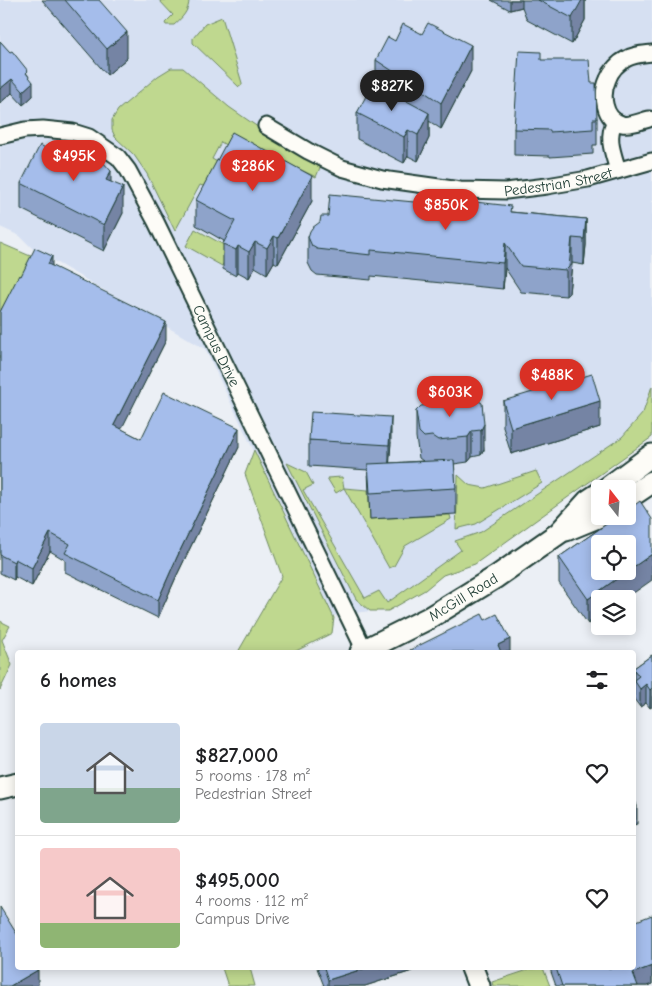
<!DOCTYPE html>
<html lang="en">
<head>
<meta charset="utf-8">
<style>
	:root { --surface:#fff; --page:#f6f6f6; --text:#202124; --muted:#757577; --line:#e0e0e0; --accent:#d93025 }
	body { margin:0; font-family:"Comic Neue",sans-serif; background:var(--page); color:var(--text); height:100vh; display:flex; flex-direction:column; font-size:19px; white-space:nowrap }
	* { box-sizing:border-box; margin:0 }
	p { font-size:16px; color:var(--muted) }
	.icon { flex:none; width:28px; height:28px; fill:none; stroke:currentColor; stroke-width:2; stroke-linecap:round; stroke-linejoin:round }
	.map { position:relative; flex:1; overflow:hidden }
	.details { position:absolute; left:15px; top:650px; width:621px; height:320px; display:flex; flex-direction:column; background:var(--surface); border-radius:5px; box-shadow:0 2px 12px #0003 }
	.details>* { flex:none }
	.needle { width:32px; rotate:343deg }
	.fabs { position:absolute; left:591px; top:480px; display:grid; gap:10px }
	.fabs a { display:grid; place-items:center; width:45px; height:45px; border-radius:5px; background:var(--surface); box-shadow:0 2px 12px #0003; font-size:25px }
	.price { position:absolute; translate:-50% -42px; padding:0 11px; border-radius:18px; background:var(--accent); color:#fff; font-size:16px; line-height:32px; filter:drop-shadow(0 1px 2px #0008) }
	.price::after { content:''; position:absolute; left:50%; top:30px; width:15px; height:11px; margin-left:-8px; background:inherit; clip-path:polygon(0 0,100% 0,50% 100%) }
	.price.current { background:#222; color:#fff }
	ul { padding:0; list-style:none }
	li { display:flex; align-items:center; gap:15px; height:125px; padding:0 25px }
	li+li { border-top:1px solid var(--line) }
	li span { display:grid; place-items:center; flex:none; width:140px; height:100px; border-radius:5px; color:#555 }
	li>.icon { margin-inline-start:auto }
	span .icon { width:60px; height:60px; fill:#fffc; stroke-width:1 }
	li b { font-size:21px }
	h2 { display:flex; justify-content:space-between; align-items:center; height:60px; padding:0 25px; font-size:21px }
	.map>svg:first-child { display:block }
	.built { fill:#d6e0f2 }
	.green { fill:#bfd88f; stroke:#6f8a62 }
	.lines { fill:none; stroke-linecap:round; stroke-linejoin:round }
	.street-casing { stroke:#1f3d34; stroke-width:19 }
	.secondary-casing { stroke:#1f3d34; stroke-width:25 }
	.street { stroke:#fdfcf7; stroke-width:15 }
	.secondary { stroke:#fdfcf7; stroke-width:21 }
	.wall { fill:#8ea3ca; stroke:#1f3d34 }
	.shaded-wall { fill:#7484a4; stroke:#1f3d34 }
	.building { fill:#a5bdeb; stroke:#1f3d34; fill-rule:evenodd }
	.labels { text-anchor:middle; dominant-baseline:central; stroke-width:4; stroke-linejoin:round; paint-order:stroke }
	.street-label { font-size:15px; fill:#1f3d34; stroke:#fdfcf7 }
</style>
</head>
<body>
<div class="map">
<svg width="652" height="986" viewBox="0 0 652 986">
	<rect width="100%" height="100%" fill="#ebeff5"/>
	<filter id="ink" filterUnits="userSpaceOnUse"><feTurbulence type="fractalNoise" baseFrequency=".02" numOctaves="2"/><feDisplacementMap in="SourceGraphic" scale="10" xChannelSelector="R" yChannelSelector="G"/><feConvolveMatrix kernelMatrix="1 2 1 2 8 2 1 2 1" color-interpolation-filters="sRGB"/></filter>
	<g filter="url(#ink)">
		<polygon class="built" points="0,0 652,0 652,436 475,564 443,575 425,590 388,611 370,611 333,616 205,349 33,249 20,236 0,227"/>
		<g class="green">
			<path d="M159 0H189C189 11 182 18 174 25H166L165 23 173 15Z"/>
			<polygon points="222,17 242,83 242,85 239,87 193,43 193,38 205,24"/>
			<polygon points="171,68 183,68 229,107 275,139 322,163 316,177 240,141 233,150 221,142 212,159 219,163 206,187 200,185 175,231 147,174 134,155 115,137 112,130 112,120 118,110 158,76"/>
			<polygon points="195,229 231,249 222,266 186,246"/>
			<polygon points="0,243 35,258 0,326"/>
			<polygon points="652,386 652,437 475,564 443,575 425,590 388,611 370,611 356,599 287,463 306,472 313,485 303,490 365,598 379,591 387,603 461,550 455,541 481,532 622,437 643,413"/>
			<polygon points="254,450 334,618 332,633 294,652 238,652 282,576 245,474"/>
			<polygon points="536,471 542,483 476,524 456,529 458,475 469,485 485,488"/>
			<polygon points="342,477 344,488 368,490 370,519 450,515 451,519 405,546 394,566 389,568 344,488 336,493 327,478"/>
			<polygon points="0,621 10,626 2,640 12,665 0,690"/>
			<polygon points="222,968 250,968 255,986 228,986"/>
			<polygon points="543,968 550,986 493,986 492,982 531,969"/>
		</g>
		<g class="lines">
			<defs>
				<g id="street">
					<path d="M649 119C641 121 631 126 622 124 603 119 601 94 608 79 611 71 618 63 626 59 634 54 643 54 652 53"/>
					<path d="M615 121C606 138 613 153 618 170"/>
					<path id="s1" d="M266 126 308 151 342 168 382 179 460 190 506 191 547 186 588 179 652 161"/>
					<path id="s2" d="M0 136 25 130 43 129 73 132 89 137 118 157 128 170 156 222 365 651"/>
				</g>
				<g id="secondary">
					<polyline points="606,489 652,455"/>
					<polyline points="628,498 652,482"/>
					<polyline points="566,530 600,516"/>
					<path id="s3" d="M361 652 429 618 496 577 559 533 588 501 600 493"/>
					<polyline points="0,788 18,784"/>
					<polyline points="472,968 479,986"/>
				</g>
			</defs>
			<use href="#street" class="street-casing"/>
			<use href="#secondary" class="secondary-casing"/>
			<use href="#street" class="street"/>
			<use href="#secondary" class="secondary"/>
		</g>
		<g class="wall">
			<polygon points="42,0 99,0 127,58 107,75"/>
			<polygon points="491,0 586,0 585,0 585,20 572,44 527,20 522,7 510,10"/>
			<polygon points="422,34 471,71 441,129 429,121 429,138 418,161 408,156 404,163 357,139 357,113 376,85 376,60 395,41"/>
			<polygon points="0,41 28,75 33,96 23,105 12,93 0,103"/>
			<polygon points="541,60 591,83 597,119 597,145 593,145 593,154 550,157 550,156 514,155 514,129"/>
			<polygon points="66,159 111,182 123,213 104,251 21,209 21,183"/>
			<polygon points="196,200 312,201 278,264 274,262 267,274 255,267 249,278 238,272 236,276 223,269 223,244 224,241 196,225"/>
			<polygon points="511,212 586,219 586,245 584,265 572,263 569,293 566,296 521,292 505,268 503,289 371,276 371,280 317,275 312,271 308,263 308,237 328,216"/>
			<polygon points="52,266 166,340 121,429 141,439 239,447 177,575 158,618 65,572 65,560 50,551 32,586 15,577 14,580 0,573 0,312 21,276"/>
			<polygon points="476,399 484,450 481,455 472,457 468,462 454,464 456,488 456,514 370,519 368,470 309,466 309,440 391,442 389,463 423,461 419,458 416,437 416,411 463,401"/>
			<polygon points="503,401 600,427 511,454 503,427"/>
			<polygon points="618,516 588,624 559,583 559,557"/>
			<polygon points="652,655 650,708 646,703 640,707 634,699 634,668"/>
			<polygon points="652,915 652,984 647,986 556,986 551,972 551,968 634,968"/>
			<polygon points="317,968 412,968 412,971 365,986 324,986"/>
		</g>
		<g class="shaded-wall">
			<polygon points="510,0 522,0 522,7 510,10"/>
			<polygon points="579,0 586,0 585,0 585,20 572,44 572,18"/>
			<polygon points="127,32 127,58 107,75 107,49"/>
			<polygon points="471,45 471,71 441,129 441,103"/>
			<polygon points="12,79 12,93 0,103 0,89"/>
			<polygon points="33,82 33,96 23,105 23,91"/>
			<polygon points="429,113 429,138 418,161 418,135"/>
			<polygon points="408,130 408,156 404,163 404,137"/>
			<polygon points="111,171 111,197 106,180"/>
			<polygon points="312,176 312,201 278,264 278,238"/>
			<polygon points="123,187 123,213 104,251 104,225"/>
			<polygon points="586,219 586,245 584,265 584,239"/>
			<polygon points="274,236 274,262 267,274 267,248"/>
			<polygon points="572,238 572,263 569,293 566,296 566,270"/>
			<polygon points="255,242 255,267 249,278 249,252"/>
			<polygon points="505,243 505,268 503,289 503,263"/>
			<polygon points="238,246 238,272 236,276 236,250"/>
			<polygon points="52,256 52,274 48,264"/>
			<polygon points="166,322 166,340 114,444 114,425"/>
			<polygon points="600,401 600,427 511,454 511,428"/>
			<polygon points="391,417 391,442 389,471 389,445"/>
			<polygon points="484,424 484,450 481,455 481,430"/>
			<polygon points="239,428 239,447 177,575 158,618 158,600 177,557"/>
			<polygon points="472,431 472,457 468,462 468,437"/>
			<polygon points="50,533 50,551 32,586 32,568"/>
			<polygon points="652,554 652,580 625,599 600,599 600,616 588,624 588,599"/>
			<polygon points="15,559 15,577 14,580 14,562"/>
			<polygon points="510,639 510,652 498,652 498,645"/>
			<polygon points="646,684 646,703 640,707 640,689"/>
			<polygon points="652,688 652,707 650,708 650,690"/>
			<polygon points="637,806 637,824 634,825 634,807"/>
			<polygon points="652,966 652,984 647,986 633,986 633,973"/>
			<polygon points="366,968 412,968 412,971 365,986 328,986 328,980"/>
			<polygon points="38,970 38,986 10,986"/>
		</g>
		<g class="building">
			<polygon points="65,0 99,0 127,32 107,49"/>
			<polygon points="538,0 582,0 572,18"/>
			<polygon points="428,23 471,45 441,103 376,60 388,37 395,41 403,24 422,34"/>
			<polygon points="0,41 10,52 12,51 28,71 26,73 33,82 23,91 12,79 0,89"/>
			<polygon points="519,51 541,52 541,60 589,60 591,83 596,83 597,119 593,119 593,129 550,132 550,130 514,129"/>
			<polygon points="373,83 429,113 418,135 408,130 404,137 357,113"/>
			<polygon points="232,132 312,176 278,238 274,236 267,248 255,242 249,252 238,246 236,250 223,244 235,221 196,200"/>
			<polygon points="40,145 66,159 71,151 83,152 93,155 102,161 111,171 106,180 123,187 104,225 21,183"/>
			<polygon points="330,194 456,206 457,200 511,206 510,212 586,219 584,239 572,238 569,267 566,270 521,266 505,243 503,263 371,250 371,255 317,249 312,246 308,237 310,231 312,228 320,222 321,216 328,216"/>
			<polygon points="35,248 52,256 48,264 166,322 114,425 141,439 164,392 239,428 177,557 158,600 65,553 70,544 50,533 32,568 15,559 14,562 0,555 0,312 19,275 21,276"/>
			<polygon points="592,374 600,401 511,428 503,401"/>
			<polygon points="454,394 463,401 476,399 482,403 484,424 481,430 472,431 468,437 438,440 432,436 424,437 419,432 416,411 421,406 434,404 439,396"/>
			<polygon points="311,412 391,417 389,445 309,440"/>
			<polygon points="454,460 456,488 370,493 368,464"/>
			<path d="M640 501 652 519V554L588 599 559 557 618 516H628V510ZM600 544H628V571H600Z"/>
			<polygon points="482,614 485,620 497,614 510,639 498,645 501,652 411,652 410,650"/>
			<polygon points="652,655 652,688 650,690 646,684 640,689 634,680 639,676 634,670 634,668"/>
			<polygon points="634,797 637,806 634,807"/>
			<polygon points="0,907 18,936 18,968 36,968 38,970 10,986 0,986"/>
			<polygon points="652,915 652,966 633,973 638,986 562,986 556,968 634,968 634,922"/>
			<polygon points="324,968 366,968 328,980"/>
		</g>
	</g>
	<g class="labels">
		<g class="street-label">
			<text stroke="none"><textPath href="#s1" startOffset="306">Pedestrian Street</textPath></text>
			<text stroke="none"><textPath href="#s2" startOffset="339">Campus Drive</textPath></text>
			<text stroke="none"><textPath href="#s3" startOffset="116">McGill Road</textPath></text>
		</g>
	</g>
</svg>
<div class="fabs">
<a><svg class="needle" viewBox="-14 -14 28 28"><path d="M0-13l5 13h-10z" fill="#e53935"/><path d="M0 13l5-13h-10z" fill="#757577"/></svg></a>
<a><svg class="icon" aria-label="locate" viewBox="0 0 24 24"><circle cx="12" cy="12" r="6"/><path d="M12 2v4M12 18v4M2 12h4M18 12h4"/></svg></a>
<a><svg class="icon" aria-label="layers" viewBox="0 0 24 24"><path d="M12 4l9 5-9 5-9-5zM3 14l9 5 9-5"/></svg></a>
</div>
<b class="price current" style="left:392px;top:112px">$827K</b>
<b class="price" style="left:74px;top:182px">$495K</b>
<b class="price" style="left:253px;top:192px">$286K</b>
<b class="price" style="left:446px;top:231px">$850K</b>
<b class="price" style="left:552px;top:401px">$488K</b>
<b class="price" style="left:450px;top:418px">$603K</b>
<section class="details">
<h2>6 homes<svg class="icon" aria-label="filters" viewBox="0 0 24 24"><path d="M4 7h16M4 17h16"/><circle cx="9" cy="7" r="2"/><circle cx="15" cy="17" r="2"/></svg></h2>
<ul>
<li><span style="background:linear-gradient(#c9d6e8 65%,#7fa58c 0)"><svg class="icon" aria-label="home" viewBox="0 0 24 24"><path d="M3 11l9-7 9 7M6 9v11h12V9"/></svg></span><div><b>$827,000</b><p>5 rooms · 178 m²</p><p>Pedestrian Street</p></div><svg class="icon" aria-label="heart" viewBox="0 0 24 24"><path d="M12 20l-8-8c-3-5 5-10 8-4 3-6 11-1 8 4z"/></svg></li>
<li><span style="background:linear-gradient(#f6c9c9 75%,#8fb573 0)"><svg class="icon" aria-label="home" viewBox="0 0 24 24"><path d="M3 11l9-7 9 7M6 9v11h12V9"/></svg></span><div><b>$495,000</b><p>4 rooms · 112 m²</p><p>Campus Drive</p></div><svg class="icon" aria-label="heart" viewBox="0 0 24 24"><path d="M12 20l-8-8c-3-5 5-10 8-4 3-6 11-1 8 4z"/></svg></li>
</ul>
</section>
</div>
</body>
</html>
